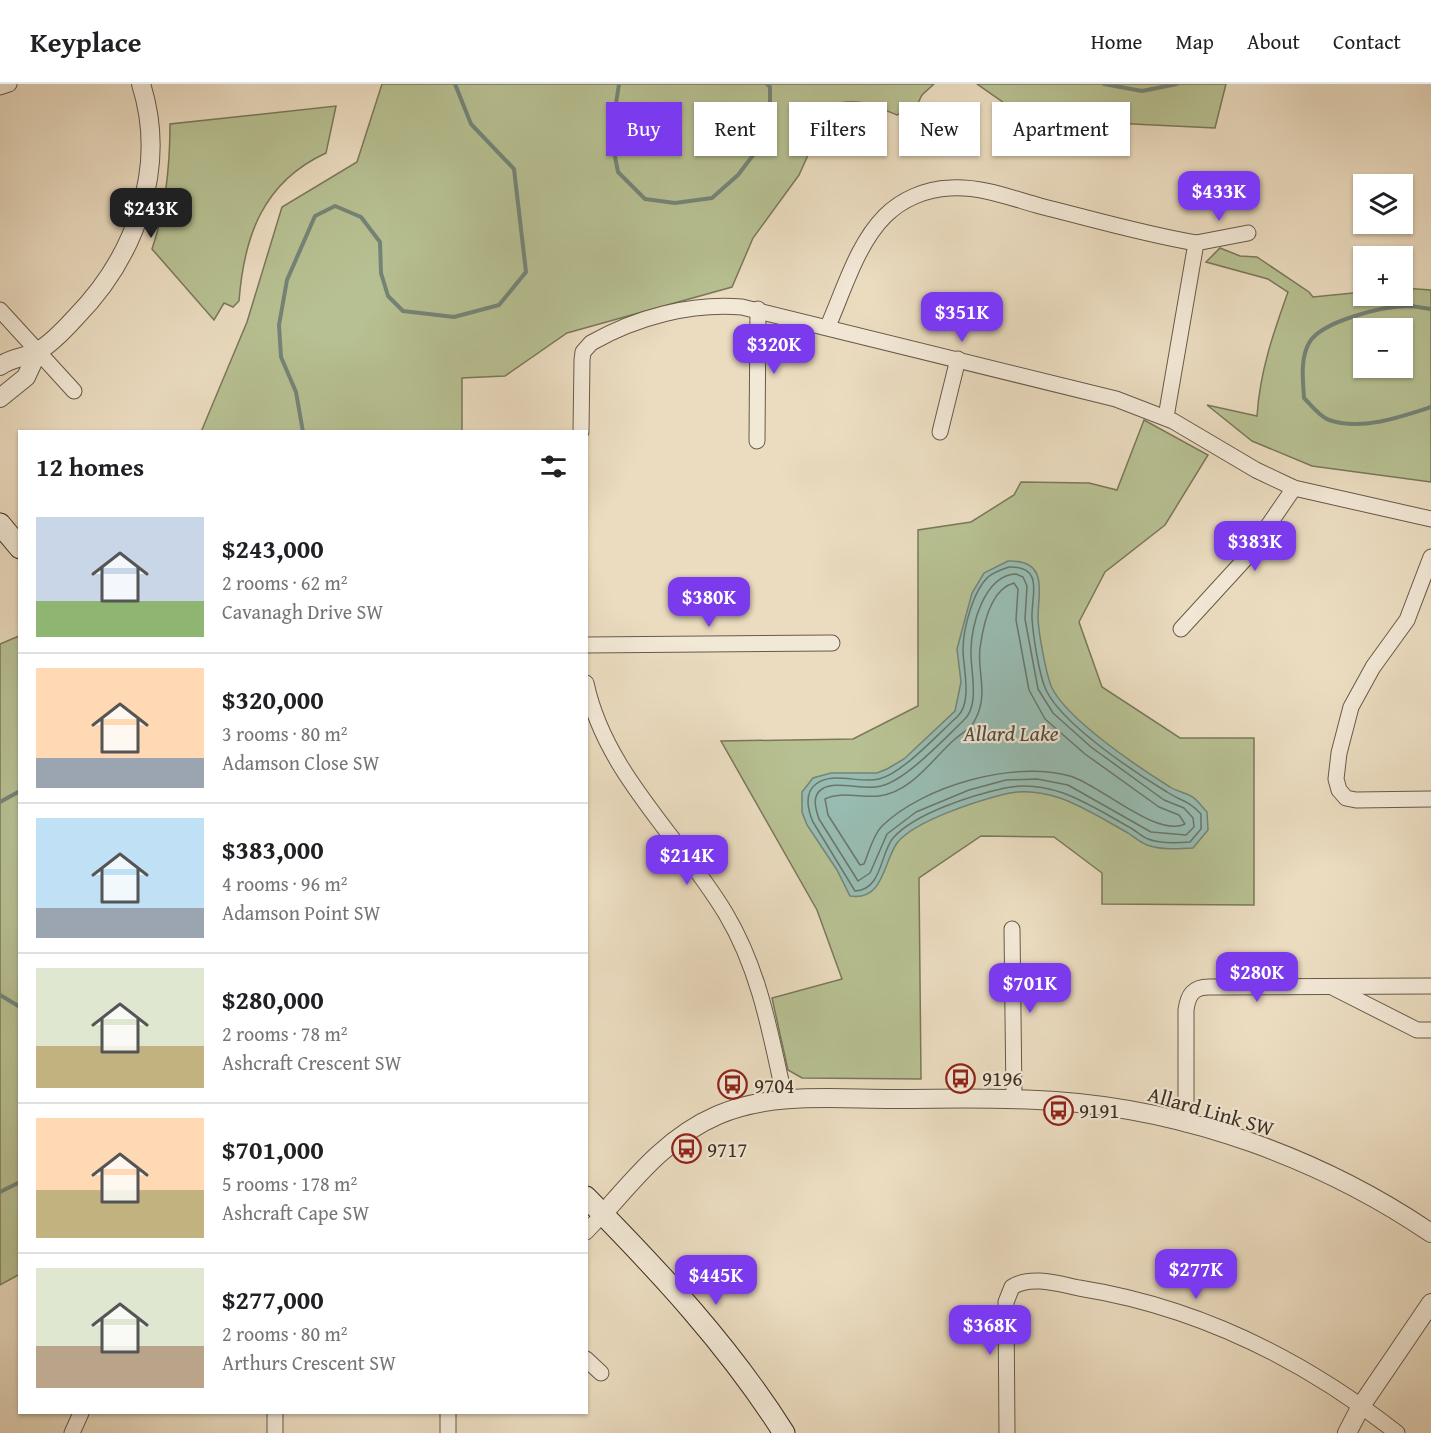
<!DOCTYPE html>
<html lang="en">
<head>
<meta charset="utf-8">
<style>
	:root { --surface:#fff; --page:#f2f2f2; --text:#202124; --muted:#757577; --line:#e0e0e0; --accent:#7c3aed }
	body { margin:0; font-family:"Gentium Book Plus",serif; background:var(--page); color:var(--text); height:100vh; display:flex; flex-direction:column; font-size:22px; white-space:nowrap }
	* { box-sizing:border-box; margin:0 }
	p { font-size:20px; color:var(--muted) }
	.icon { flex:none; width:33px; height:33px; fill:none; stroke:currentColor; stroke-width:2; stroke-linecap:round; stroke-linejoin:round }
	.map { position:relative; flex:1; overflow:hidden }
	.drawer { position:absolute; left:18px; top:346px; width:570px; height:984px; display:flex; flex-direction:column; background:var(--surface); border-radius:0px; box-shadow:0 2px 4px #0004 }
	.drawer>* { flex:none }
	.hud { position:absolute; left:606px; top:18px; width:570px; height:54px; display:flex; gap:12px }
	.buttons { position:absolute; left:1353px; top:90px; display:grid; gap:12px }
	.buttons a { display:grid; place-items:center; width:60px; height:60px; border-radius:0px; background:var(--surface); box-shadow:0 2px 4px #0004; font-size:30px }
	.price { position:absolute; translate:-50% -51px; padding:0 14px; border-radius:12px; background:var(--accent); color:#fff; font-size:20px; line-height:39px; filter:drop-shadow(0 2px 3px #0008) }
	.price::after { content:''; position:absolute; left:50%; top:36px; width:18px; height:14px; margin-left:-9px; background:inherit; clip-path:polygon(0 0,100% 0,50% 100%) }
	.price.on { background:#222; color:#fff }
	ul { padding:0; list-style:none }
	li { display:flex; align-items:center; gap:18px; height:150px; padding:0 18px }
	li+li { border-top:2px solid var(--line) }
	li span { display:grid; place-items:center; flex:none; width:168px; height:120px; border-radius:0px; color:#555 }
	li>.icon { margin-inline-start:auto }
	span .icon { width:72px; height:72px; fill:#fffc; stroke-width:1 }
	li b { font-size:26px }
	h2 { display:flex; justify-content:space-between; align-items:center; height:72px; padding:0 18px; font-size:26px }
	.pill { padding:0 21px; border-radius:0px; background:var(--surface); box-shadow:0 2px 4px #0004; font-size:21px; line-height:54px }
	.pill.on { background:var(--accent); color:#fff }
	header { display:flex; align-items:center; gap:36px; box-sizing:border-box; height:84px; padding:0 30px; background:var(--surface); border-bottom:2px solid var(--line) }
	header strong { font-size:28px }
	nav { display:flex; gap:33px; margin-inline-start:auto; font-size:21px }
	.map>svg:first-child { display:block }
	.green { fill:#b7c092; stroke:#7a785a; stroke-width:1.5; fill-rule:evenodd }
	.water { fill:#98bcb2; stroke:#748478; stroke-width:1.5 }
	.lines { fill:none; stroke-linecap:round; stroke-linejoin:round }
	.shore { stroke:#6a766a; stroke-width:1.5 }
	.stream { stroke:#748478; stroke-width:4 }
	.minor-casing { stroke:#685a49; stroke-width:17 }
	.tertiary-casing { stroke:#685a49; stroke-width:20 }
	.secondary-casing { stroke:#3d2f21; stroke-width:23 }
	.minor { stroke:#f2e8d6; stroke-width:15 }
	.tertiary { stroke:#f2e8d6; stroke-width:18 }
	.secondary { stroke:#f2e8d6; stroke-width:21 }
	.labels { text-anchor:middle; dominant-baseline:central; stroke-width:4.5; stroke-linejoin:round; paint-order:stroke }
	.poi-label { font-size:21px; fill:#3d2f21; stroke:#f2e8d6; text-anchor:start }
	.street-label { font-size:21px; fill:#3d2f21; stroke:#f2e8d6 }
	.water-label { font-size:22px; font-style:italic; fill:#4f4b3e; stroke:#f2e8d6 }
</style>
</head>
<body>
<header>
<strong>Keyplace</strong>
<nav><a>Home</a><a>Map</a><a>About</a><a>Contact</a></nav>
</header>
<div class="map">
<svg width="1431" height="1349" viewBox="0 0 1431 1349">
	<rect width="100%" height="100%" fill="#ebdcc0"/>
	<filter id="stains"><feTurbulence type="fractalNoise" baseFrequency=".00333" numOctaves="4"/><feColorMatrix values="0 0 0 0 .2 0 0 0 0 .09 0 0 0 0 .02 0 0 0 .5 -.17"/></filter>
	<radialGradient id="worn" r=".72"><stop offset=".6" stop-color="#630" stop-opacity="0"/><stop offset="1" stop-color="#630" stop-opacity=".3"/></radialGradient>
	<g class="green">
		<path d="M382 0H934L922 11 918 19 897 31C873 21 855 12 830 22L799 91 753 154 732 203 567 249 505 292 462 294V348H201L247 238 282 123 357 78Z"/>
		<polygon points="977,0 1226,0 1215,44 1112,39 1103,44 1041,38 1010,23"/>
		<path d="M336 22 326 69C263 98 244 152 239 217L233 223 224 219 214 236 152 165C166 124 170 84 170 40Z"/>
		<path d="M1220 164 1240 172 1257 173 1309 208 1313 213 1363 208 1364 212H1402L1403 204 1431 206V398L1312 382 1252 357 1207 321 1257 332C1260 287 1273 250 1288 208L1268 195 1206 178ZM1402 244V284H1364V244Z"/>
		<polygon points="1144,336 1208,371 1165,441 1105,488 1079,538 1102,603 1180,654 1254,654 1254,821 1102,820 1102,789 1054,753 981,752 919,794 921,995 802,994 788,986 772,914 842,895 817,826 721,657 853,655 918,622 918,446 971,438 1014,411 1021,398 1089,399 1117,406"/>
		<polygon points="19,552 20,1190 0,1201 0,560"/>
	</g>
	<path class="water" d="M1008 477C1047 476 1039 504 1038 532 1038 546 1046 591 1052 604 1068 636 1138 683 1170 703 1176 707 1184 708 1191 712 1197 715 1202 723 1207 728L1208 746 1193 764C1178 765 1161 766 1147 761 1141 759 1134 753 1128 749 1090 728 1050 699 1005 710 977 717 914 737 897 759 883 779 884 817 850 812L837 786 807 741 802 728V708L813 694 831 689H877L887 685 904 675 955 627 961 598 957 565 972 509 984 489Z"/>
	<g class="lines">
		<g class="shore">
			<path d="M1009 483C1045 482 1031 512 1032 534 1033 551 1039 591 1046 606 1062 640 1134 688 1167 708 1182 718 1187 715 1201 730V745L1190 758C1177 759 1160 760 1148 755 1142 753 1135 746 1129 743 1091 722 1052 694 1005 704 973 711 915 729 893 754 880 770 882 806 855 807L813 738C808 726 804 709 816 700 831 687 861 700 879 695 903 689 938 650 957 633 973 619 963 583 963 566 963 545 973 507 988 493 994 488 1003 485 1009 483Z"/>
			<path d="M1016 490 1023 493 1027 502 1025 535 1038 605 1053 629 1091 663 1164 716 1184 724 1193 734 1194 743 1186 751 1151 748 1068 701 1037 695 1006 696 969 706 916 728 887 750 870 789 858 797 819 735C816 726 811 712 822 705 837 696 863 707 881 702 906 696 943 656 963 637 981 622 970 586 971 566 971 540 985 491 1016 490Z"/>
			<path d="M1014 499 1018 505 1016 536 1029 606 1045 635 1085 670 1159 723 1179 731 1185 740C1156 754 1099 700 1070 692 1014 676 923 702 882 742 873 751 869 768 864 780L860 781 828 731 825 715C839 707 863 714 879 712 912 708 933 674 955 655 962 649 971 645 975 636 989 610 977 588 980 564 983 542 990 505 1014 499Z"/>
		</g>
		<g class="stream">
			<polyline points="619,0 611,52 618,88 645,115 675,119 712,114 738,91 770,49 770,3 767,0"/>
			<polyline points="1104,0 1142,7 1177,0"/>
			<path d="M1431 225C1423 224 1415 222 1408 222 1384 222 1321 237 1309 259 1300 275 1303 297 1304 314 1311 321 1320 333 1329 336 1361 347 1401 333 1431 323"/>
			<polyline points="303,348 296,308 281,273 279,241 287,196 315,132 335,122 361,133 380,158 381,189 388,212 403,227 454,233 499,221 526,188 514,85 471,40 455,0"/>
			<polyline points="0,718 20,707"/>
			<polyline points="0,911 20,923"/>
			<polyline points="0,1108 20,1098"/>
		</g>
		<defs>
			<g id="minor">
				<polyline points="0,3 9,0"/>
				<polyline points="1196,159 1248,149"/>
				<polyline points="0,226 74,307"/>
				<path d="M828 242C844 206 857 160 885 132 902 115 926 105 950 104 981 102 1011 114 1040 122 1092 135 1143 150 1196 159L1166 333"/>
				<path d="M581 348 582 276 583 268 591 259C637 233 690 219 742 223L1116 315 1173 337 1256 386 1294 404 1431 435"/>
				<polyline points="940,348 958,275"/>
				<polyline points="757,357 758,225"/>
				<polyline points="1431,473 1407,536 1373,583 1351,623 1339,669 1336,695 1339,706 1346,714 1356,716 1431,715"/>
				<polyline points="1181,545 1246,474 1294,404"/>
				<polyline points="586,561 832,559"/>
				<path d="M586 599C605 689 680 753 726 830 760 887 771 952 785 1016"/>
				<polyline points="1012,845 1014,1015"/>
				<polyline points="1334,904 1417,946 1431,946"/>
				<path d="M1186 1040V926C1188 911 1193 903 1209 903L1431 902"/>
				<polyline points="586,1148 603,1130"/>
				<polyline points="586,1275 601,1289"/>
				<polyline points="275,1329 275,1349"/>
				<polyline points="72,1349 81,1329"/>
				<polyline points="448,1349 448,1329"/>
				<path d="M1007 1349 1006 1218 1012 1203C1031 1191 1059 1200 1079 1204 1198 1223 1303 1275 1397 1349"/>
			</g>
			<g id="tertiary">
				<path d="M0 282C12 273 25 274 38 267 51 260 65 245 75 234 135 173 168 85 141 0"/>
				<polyline points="0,314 26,293 38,267"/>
				<path d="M603 1130C637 1091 669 1052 718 1031 771 1008 836 1015 893 1015 947 1015 1001 1013 1055 1017 1188 1026 1322 1075 1431 1149"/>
				<polyline points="1347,1349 1361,1322 1431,1219"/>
			</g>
			<g id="secondary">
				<polyline points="0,440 20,464"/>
				<path d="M586 1113C659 1187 729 1262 784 1349"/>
			</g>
		</defs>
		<use href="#minor" class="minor-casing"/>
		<use href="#tertiary" class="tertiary-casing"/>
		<use href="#secondary" class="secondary-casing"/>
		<use href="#minor" class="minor"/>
		<use href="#tertiary" class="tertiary"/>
		<use href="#secondary" class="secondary"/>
	</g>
	<defs>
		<symbol id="bus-ring" viewBox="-11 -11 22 22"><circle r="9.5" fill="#f2e8d6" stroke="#8f2418" stroke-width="1.5"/><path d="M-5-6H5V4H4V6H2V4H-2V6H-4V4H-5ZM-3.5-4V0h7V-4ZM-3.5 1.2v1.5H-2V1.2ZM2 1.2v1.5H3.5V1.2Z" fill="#8f2418"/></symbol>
	</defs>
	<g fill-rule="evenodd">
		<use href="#bus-ring" x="944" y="978" width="33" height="33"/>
		<use href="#bus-ring" x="716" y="984" width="33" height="33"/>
		<use href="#bus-ring" x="1042" y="1010" width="33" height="33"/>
		<use href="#bus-ring" x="670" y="1048" width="33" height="33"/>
	</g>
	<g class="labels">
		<g class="poi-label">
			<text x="982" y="994">9196</text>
			<text x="754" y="1001">9704</text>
			<text x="1079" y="1026">9191</text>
			<text x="707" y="1065">9717</text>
		</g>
		<g class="street-label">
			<text transform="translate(1211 1027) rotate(16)">Allard Link SW</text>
		</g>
		<g class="water-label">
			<text x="1011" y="649">Allard Lake</text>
		</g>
	</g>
	<rect width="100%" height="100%" filter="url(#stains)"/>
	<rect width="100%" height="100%" fill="url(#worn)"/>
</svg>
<div class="buttons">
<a><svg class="icon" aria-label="layers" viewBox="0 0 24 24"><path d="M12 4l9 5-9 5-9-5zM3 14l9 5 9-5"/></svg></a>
<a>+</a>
<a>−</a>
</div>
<b class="price" style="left:1219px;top:138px">$433K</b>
<b class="price on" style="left:151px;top:155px">$243K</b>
<b class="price" style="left:962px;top:259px">$351K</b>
<b class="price" style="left:774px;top:291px">$320K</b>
<b class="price" style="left:1255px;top:488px">$383K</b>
<b class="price" style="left:709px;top:544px">$380K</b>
<b class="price" style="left:687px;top:802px">$214K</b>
<b class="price" style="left:1257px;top:919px">$280K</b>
<b class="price" style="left:1030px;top:930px">$701K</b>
<b class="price" style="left:1196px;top:1216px">$277K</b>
<b class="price" style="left:716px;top:1222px">$445K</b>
<b class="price" style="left:990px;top:1272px">$368K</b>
<div class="hud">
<a class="pill on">Buy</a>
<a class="pill">Rent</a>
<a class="pill">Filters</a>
<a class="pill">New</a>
<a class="pill">Apartment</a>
</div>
<section class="drawer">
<h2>12 homes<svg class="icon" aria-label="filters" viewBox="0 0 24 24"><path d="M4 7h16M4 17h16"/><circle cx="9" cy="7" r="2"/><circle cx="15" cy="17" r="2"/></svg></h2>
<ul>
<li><span style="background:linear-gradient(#c9d6e8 70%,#8fb573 0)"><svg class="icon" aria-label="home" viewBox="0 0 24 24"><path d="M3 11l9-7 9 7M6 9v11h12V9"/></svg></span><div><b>$243,000</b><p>2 rooms · 62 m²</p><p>Cavanagh Drive SW</p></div></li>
<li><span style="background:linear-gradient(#ffd9b3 75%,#9aa5b1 0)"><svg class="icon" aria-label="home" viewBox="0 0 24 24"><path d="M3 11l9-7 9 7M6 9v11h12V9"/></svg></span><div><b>$320,000</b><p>3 rooms · 80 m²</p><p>Adamson Close SW</p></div></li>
<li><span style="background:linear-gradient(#bfe0f5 75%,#9aa5b1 0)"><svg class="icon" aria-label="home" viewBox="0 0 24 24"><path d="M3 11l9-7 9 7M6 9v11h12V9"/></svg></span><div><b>$383,000</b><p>4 rooms · 96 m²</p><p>Adamson Point SW</p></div></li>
<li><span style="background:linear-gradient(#dfe7d0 65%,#c2b280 0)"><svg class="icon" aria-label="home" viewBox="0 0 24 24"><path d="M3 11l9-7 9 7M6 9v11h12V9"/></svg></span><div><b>$280,000</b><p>2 rooms · 78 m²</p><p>Ashcraft Crescent SW</p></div></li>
<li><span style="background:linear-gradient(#ffd9b3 60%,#c2b280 0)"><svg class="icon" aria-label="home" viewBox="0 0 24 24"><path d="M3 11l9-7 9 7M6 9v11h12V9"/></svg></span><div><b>$701,000</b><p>5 rooms · 178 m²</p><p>Ashcraft Cape SW</p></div></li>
<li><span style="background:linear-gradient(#dfe7d0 65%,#b9a48a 0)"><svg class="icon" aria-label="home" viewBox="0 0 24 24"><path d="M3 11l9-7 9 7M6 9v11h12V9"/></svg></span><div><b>$277,000</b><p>2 rooms · 80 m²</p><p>Arthurs Crescent SW</p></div></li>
</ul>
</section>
</div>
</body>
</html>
